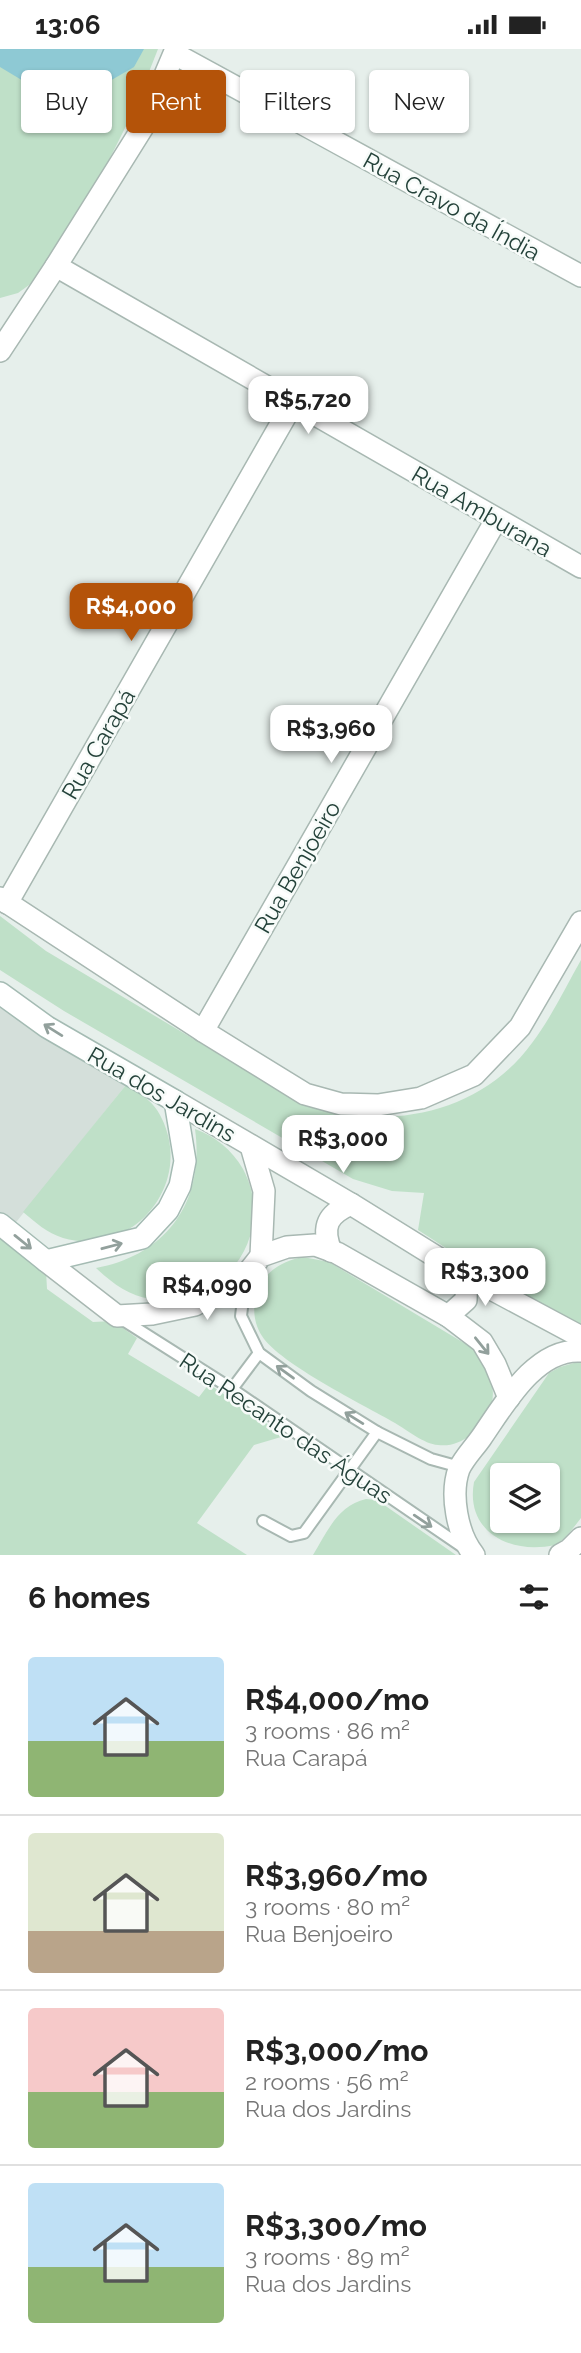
<!DOCTYPE html>
<html lang="en">
<head>
<meta charset="utf-8">
<style>
	:root { --surface:#fff; --page:#f6f6f6; --text:#222; --muted:#767676; --line:#e0e0e0; --accent:#b45309 }
	body { margin:0; font-family:Raleway,sans-serif; background:var(--page); color:var(--text); height:100vh; display:flex; flex-direction:column; font-size:26px; white-space:nowrap }
	* { box-sizing:border-box; margin:0 }
	p { font-size:23px; color:var(--muted) }
	.icon { flex:none; width:38px; height:38px; fill:none; stroke:currentColor; stroke-width:2; stroke-linecap:round; stroke-linejoin:round }
	.map { position:relative; height:1506px; overflow:hidden }
	.sheet { display:flex; flex-direction:column; background:var(--surface); flex:1 }
	.sheet>* { flex:none }
	.banner { position:absolute; left:21px; top:21px; width:539px; height:63px; display:flex; gap:14px }
	.tools { position:absolute; left:490px; top:1414px; display:grid; gap:14px }
	.tools a { display:grid; place-items:center; width:70px; height:70px; border-radius:7px; background:var(--surface); box-shadow:0 2px 5px #0004; font-size:35px }
	.price { position:absolute; translate:-50% -60px; padding:0 16px; border-radius:14px; background:#fff; color:#222; font-size:23px; line-height:46px; filter:drop-shadow(0 2px 4px #0008) }
	.price::after { content:''; position:absolute; left:50%; top:42px; width:21px; height:16px; margin-left:-10px; background:inherit; clip-path:polygon(0 0,100% 0,50% 100%) }
	.price.current { background:var(--accent); color:#fff }
	ul { padding:0; list-style:none }
	li { display:flex; align-items:center; gap:21px; height:175px; padding:0 28px }
	li+li { border-top:2px solid var(--line) }
	li span { display:grid; place-items:center; flex:none; width:196px; height:140px; border-radius:7px; color:#555 }
	li>.icon { margin-inline-start:auto }
	span .icon { width:84px; height:84px; fill:#fffc; stroke-width:1 }
	li b { font-size:30px }
	h2 { display:flex; justify-content:space-between; align-items:center; height:84px; padding:0 28px; font-size:30px }
	.pill { padding:0 24px; border-radius:7px; background:var(--surface); box-shadow:0 2px 5px #0004; font-size:24px; line-height:63px }
	.pill.current { background:var(--accent); color:#fff }
	.status { display:flex; justify-content:space-between; align-items:center; height:49px; padding:0 35px; background:var(--surface); direction:ltr }
	.status svg { height:19px; fill:currentColor }
	.map>svg:first-child { display:block }
	.built { fill:#d4dfda }
	.green { fill:#bfe0c8; fill-rule:evenodd }
	.water { fill:#8ec9d4 }
	.lines { fill:none; stroke-linecap:round; stroke-linejoin:round }
	.lane-casing { stroke:#a8b8b2; stroke-width:14 }
	.street-casing { stroke:#a8b8b2; stroke-width:24 }
	.secondary-casing { stroke:#a4bbb3; stroke-width:24 }
	.lane { stroke:#fff; stroke-width:10 }
	.street { stroke:#fff; stroke-width:21 }
	.secondary { stroke:#fff; stroke-width:21 }
	.oneway { stroke:#92a09c }
	.labels { text-anchor:middle; dominant-baseline:central; stroke-width:5; stroke-linejoin:round; paint-order:stroke }
	.street-label { font-size:23px; fill:#24423a; stroke:#f7fbf9 }
</style>
</head>
<body>
<div class="status"><b>13:06</b><svg viewBox="0 0 49 12"><path d="M0 12V9h3v3zM5 12V6h3v6zM10 12V3h3v9zM15 12V0h3v12zM26 1h20v11H26zM47 4h2v5h-2z"/></svg></div>
<div class="map">
<svg width="581" height="1506" viewBox="0 0 581 1506">
	<rect width="100%" height="100%" fill="#e6efeb"/>
	<polygon class="built" points="0,944 130,1026 126,1036 9,1182 0,1175"/>
	<g class="green">
		<polygon points="0,0 158,0 134,61 90,149 36,231 18,244 0,249"/>
		<path d="M0 867 46 902 306 1057C386 1082 480 1066 532 994 551 969 565 939 581 911V1276L494 1230 418 1181 424 1144 392 1142 353 1130 64 962 0 921Z"/>
		<path d="M126 1036C133 1041 142 1045 148 1051 157 1058 164 1072 167 1083 186 1145 127 1208 63 1189 47 1184 35 1173 23 1163Z"/>
		<path d="M195 1080C215 1087 232 1101 243 1120 278 1185 223 1261 151 1250 129 1247 112 1234 96 1219 167 1206 205 1152 195 1080Z"/>
		<polygon points="0,1190 46,1222 47,1240 93,1273 113,1272 137,1289 128,1305 199,1348 209,1335 276,1381 281,1388 254,1396 197,1474 247,1506 0,1506"/>
		<path d="M303 1208 329 1213 474 1300C488 1316 500 1343 488 1363 478 1382 461 1399 438 1396 424 1395 407 1381 395 1374 364 1356 280 1315 262 1287 253 1273 252 1256 258 1241 266 1221 283 1212 303 1208Z"/>
		<path d="M581 1312V1469C573 1479 566 1490 555 1496 509 1506 465 1482 474 1433L549 1324 560 1318ZM502 1426H548V1472H502Z"/>
		<path d="M366 1450 377 1451 456 1506H313C327 1483 338 1456 366 1450Z"/>
	</g>
	<polygon class="water" points="0,0 144,0 134,18 89,44 35,39 0,18"/>
	<g class="lines">
		<defs>
			<g id="lane">
				<polyline points="246,1226 241,1267 259,1304 311,1342 377,1383 431,1410 460,1418"/>
				<polyline points="120,1269 232,1340 464,1499"/>
				<polyline points="232,1340 259,1304"/>
				<polyline points="263,1472 291,1487 304,1484 377,1383"/>
			</g>
			<g id="street">
				<polyline points="175,5 581,227"/>
				<polyline points="56,217 581,518"/>
				<polyline points="0,302 56,217 143,78 176,0"/>
				<polyline points="0,849 203,982 305,1045 341,1055 378,1056 421,1049 474,1026 520,978 581,873"/>
				<polyline points="7,854 293,354"/>
				<polyline points="203,982 496,471"/>
				<polyline points="175,1052 351,1155 467,1227 581,1288"/>
				<polyline points="251,1097 264,1142 261,1207"/>
				<path d="M331 1202C321 1177 328 1165 351 1155"/>
				<polyline points="46,1212 117,1267 152,1265 195,1256 246,1226 261,1207 287,1198 315,1196 337,1204 448,1267 482,1293 495,1315 509,1349"/>
				<polyline points="448,1267 466,1251 467,1227"/>
				<path d="M474 1506C457 1485 450 1445 459 1420 464 1409 474 1399 481 1389 504 1356 535 1299 581 1302"/>
				<polyline points="560,1506 569,1501 581,1489"/>
			</g>
			<polyline id="secondary" points="0,944 47,978 175,1052 185,1112 180,1137 168,1161 142,1189 46,1212 0,1175"/>
		</defs>
		<use href="#lane" class="lane-casing"/>
		<use href="#street" class="street-casing"/>
		<use href="#secondary" class="secondary-casing"/>
		<use href="#lane" class="lane"/>
		<use href="#street" class="street"/>
		<use href="#secondary" class="secondary"/>
	</g>
	<defs><path id="oneway-shaft" d="M-6 0H5M1.5-3L5.5 0L1.5 3" fill="none" stroke-width="1.6" stroke-linecap="round" stroke-linejoin="round" transform="scale(1.75)"/></defs>
	<g class="oneway">
		<use href="#oneway-shaft" transform="translate(53 981) rotate(-148)"/>
		<use href="#oneway-shaft" transform="translate(23 1193) rotate(39)"/>
		<use href="#oneway-shaft" transform="translate(112 1197) rotate(-15)"/>
		<use href="#oneway-shaft" transform="translate(482 1297) rotate(51)"/>
		<use href="#oneway-shaft" transform="translate(285 1323) rotate(-144)"/>
		<use href="#oneway-shaft" transform="translate(354 1369) rotate(-148)"/>
		<use href="#oneway-shaft" transform="translate(423 1472) rotate(34)"/>
	</g>
	<g class="labels">
		<g class="street-label">
			<text transform="translate(452 157) rotate(29)">Rua Cravo da Índia</text>
			<text transform="translate(482 462) rotate(30)">Rua Amburana</text>
			<text transform="translate(98 695) rotate(-60)">Rua Carapá</text>
			<text transform="translate(297 818) rotate(-60)">Rua Benjoeiro</text>
			<text transform="translate(162 1045) rotate(30)">Rua dos Jardins</text>
			<text transform="translate(286 1379) rotate(34)">Rua Recanto das Águas</text>
		</g>
	</g>
</svg>
<div class="tools">
<a><svg class="icon" aria-label="layers" viewBox="0 0 24 24"><path d="M12 4l9 5-9 5-9-5zM3 14l9 5 9-5"/></svg></a>
</div>
<b class="price" style="left:308px;top:387px">R$5,720</b>
<b class="price current" style="left:131px;top:594px">R$4,000</b>
<b class="price" style="left:331px;top:716px">R$3,960</b>
<b class="price" style="left:343px;top:1126px">R$3,000</b>
<b class="price" style="left:485px;top:1259px">R$3,300</b>
<b class="price" style="left:207px;top:1273px">R$4,090</b>
<div class="banner">
<a class="pill">Buy</a>
<a class="pill current">Rent</a>
<a class="pill">Filters</a>
<a class="pill">New</a>
</div>
</div>
<section class="sheet">
<h2>6 homes<svg class="icon" aria-label="filters" viewBox="0 0 24 24"><path d="M4 7h16M4 17h16"/><circle cx="9" cy="7" r="2"/><circle cx="15" cy="17" r="2"/></svg></h2>
<ul>
<li><span style="background:linear-gradient(#bfe0f5 60%,#8fb573 0)"><svg class="icon" aria-label="home" viewBox="0 0 24 24"><path d="M3 11l9-7 9 7M6 9v11h12V9"/></svg></span><div><b>R$4,000/mo</b><p>3 rooms · 86 m²</p><p>Rua Carapá</p></div></li>
<li><span style="background:linear-gradient(#dfe7d0 70%,#b9a48a 0)"><svg class="icon" aria-label="home" viewBox="0 0 24 24"><path d="M3 11l9-7 9 7M6 9v11h12V9"/></svg></span><div><b>R$3,960/mo</b><p>3 rooms · 80 m²</p><p>Rua Benjoeiro</p></div></li>
<li><span style="background:linear-gradient(#f6c9c9 60%,#8fb573 0)"><svg class="icon" aria-label="home" viewBox="0 0 24 24"><path d="M3 11l9-7 9 7M6 9v11h12V9"/></svg></span><div><b>R$3,000/mo</b><p>2 rooms · 56 m²</p><p>Rua dos Jardins</p></div></li>
<li><span style="background:linear-gradient(#bfe0f5 60%,#8fb573 0)"><svg class="icon" aria-label="home" viewBox="0 0 24 24"><path d="M3 11l9-7 9 7M6 9v11h12V9"/></svg></span><div><b>R$3,300/mo</b><p>3 rooms · 89 m²</p><p>Rua dos Jardins</p></div></li>
</ul>
</section>
</body>
</html>
